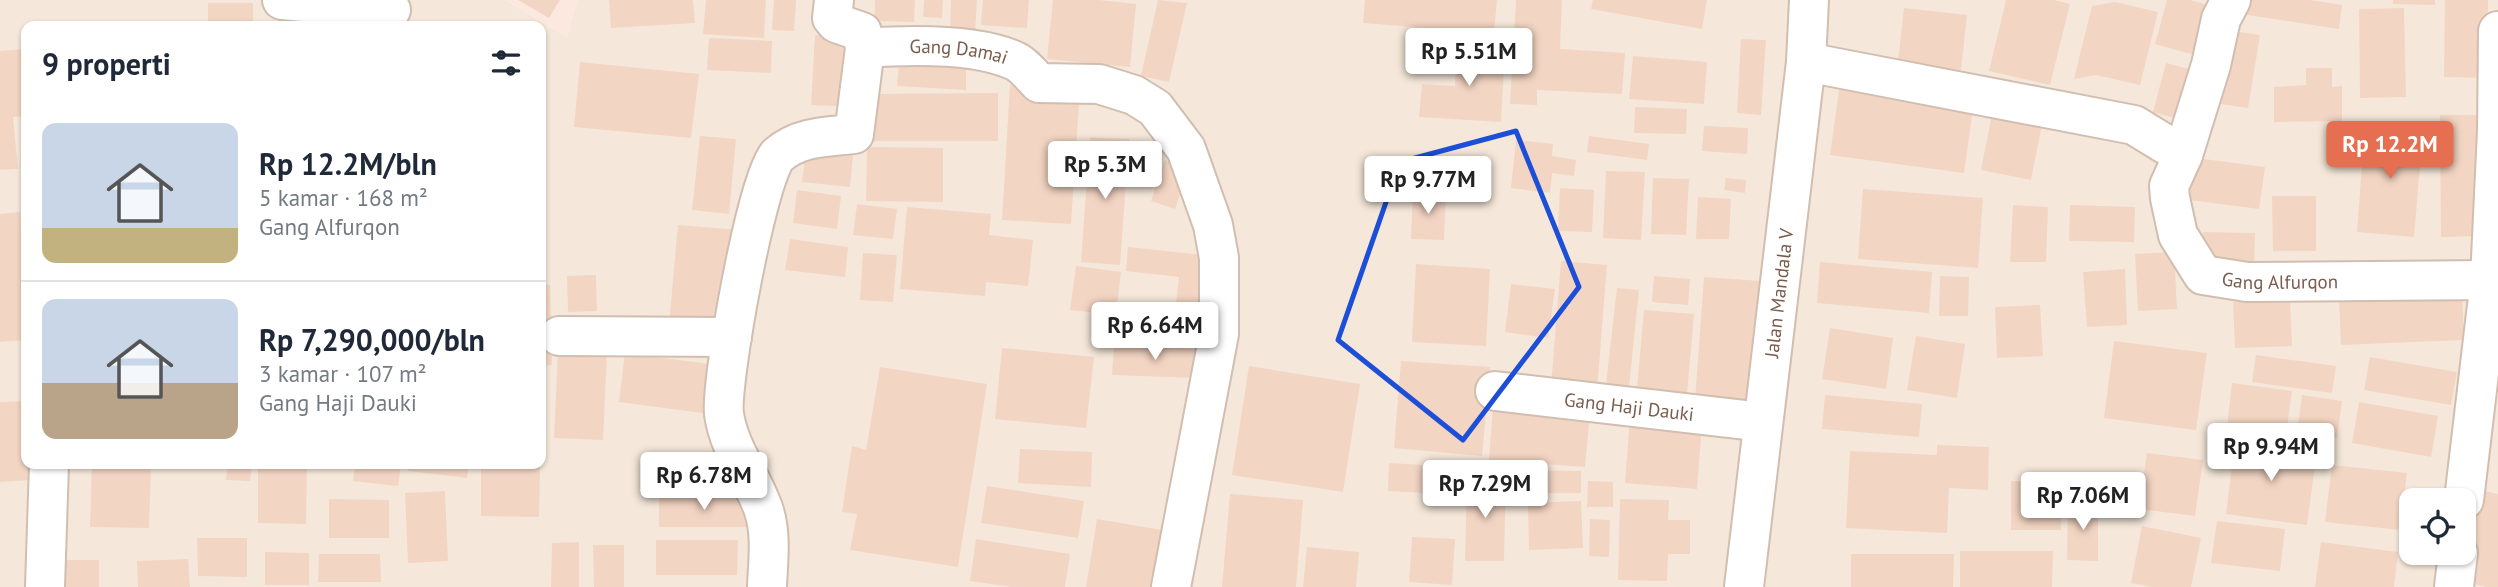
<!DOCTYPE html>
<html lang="id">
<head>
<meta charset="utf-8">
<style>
	:root { --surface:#fff; --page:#f2f2f3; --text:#1f2937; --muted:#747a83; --line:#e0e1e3; --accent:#e76f51 }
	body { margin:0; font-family:"PT Sans",sans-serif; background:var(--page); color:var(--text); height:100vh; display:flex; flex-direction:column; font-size:26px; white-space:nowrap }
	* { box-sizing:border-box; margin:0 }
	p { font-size:23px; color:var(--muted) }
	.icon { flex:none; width:38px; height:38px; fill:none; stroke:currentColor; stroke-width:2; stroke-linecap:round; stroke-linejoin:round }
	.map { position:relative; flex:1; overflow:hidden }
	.side { position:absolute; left:21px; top:21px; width:525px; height:448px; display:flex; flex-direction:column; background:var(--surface); border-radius:14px; box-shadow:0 2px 5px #0004 }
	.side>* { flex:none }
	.buttons { position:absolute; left:2399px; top:488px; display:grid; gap:14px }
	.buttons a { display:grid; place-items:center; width:77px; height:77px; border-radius:14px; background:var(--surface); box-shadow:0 2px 5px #0004; font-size:35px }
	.price { position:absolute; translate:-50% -60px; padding:0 16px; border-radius:7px; background:#fff; color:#222; font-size:23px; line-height:46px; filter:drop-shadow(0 2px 4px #0008) }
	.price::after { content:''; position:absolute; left:50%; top:42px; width:21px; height:16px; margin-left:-10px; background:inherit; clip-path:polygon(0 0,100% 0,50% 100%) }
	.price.on { background:var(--accent); color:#fff }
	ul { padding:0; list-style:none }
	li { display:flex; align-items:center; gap:21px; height:175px; padding:0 21px }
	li+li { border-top:2px solid var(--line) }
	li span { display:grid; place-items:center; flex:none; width:196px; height:140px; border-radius:14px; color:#555 }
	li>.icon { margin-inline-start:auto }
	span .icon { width:84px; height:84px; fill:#fffc; stroke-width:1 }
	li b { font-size:30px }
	h2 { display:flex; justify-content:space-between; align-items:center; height:84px; padding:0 21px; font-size:30px }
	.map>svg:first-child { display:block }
	.residential { fill:#f5e8da; fill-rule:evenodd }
	.commercial { fill:#fde8e0 }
	.building { fill:#f3d5c3 }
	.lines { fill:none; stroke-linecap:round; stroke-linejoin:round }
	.street-casing { stroke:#d1beb0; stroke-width:42 }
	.street { stroke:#fff; stroke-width:38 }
	.marked { fill:none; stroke:#1d4ed8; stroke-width:5; stroke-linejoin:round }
	.labels { text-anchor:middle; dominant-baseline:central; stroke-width:5; stroke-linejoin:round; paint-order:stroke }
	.street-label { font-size:19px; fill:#7a5c4d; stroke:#fffaf3 }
</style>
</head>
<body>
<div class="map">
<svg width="2498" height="587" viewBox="0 0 2498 587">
	<rect width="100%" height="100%" fill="#fdf6ec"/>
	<path class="residential" d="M0 0H505L567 37 577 0H2498V587H0ZM26 26H541V464H26ZM2412 500H2464V553H2412Z"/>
	<polygon class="commercial" points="505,0 577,0 567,37"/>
	<g class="building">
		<polygon points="518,0 560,0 549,18"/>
		<polygon points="609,0 693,0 695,23 611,28"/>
		<polygon points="706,0 766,0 764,38 703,34"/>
		<polygon points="774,0 796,0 794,31 772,30"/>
		<polygon points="875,0 915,0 914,22 875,21"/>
		<polygon points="924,0 943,0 942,18 923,17"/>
		<polygon points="951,0 977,0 975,33 950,32"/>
		<polygon points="983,0 1029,0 1027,28 981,25"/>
		<polygon points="1053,0 1099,0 1136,4 1130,67 1047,59"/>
		<polygon points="1158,0 1187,3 1169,82 1141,76"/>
		<polygon points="1365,0 1497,0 1494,33 1363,23"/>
		<polygon points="1516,0 1562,0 1560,49 1625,53 1622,94 1537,90 1537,105 1510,104"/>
		<polygon points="1593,0 1707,0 1702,29 1591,9"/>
		<polygon points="2006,0 2054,0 2070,4 2050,85 1989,71"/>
		<polygon points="2167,0 2190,0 2219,8 2205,58 2155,44"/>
		<polygon points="2237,0 2310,0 2342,5 2339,29 2235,13"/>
		<polygon points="2393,0 2435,0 2435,5 2393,4"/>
		<polygon points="2445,0 2488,0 2487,78 2444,77"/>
		<polygon points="2115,2 2158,12 2140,85 2096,75 2074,79 2092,6"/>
		<rect x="208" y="3" width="45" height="23"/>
		<polygon points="1904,8 1967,15 1961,70 1898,62"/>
		<polygon points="2404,8 2406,97 2360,98 2359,9"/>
		<rect x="307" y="10" width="34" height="16"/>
		<polygon points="2219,29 2260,35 2248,108 2207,102"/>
		<polygon points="815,35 860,39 856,107 811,105"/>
		<polygon points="709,38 772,41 771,73 707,70"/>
		<polygon points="1741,39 1766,40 1761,115 1737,113"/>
		<polygon points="1457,46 1505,49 1501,122 1419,117 1422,84 1455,86"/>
		<polygon points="26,49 26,116 13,117 18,169 0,170 0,51"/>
		<polygon points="900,53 966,57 966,90 897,86"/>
		<rect x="541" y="56" width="3" height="55"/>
		<polygon points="1633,56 1707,62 1704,104 1629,99"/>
		<polygon points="580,62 699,74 691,138 574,127"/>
		<polygon points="2166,63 2205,73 2192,123 2153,112"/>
		<polygon points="2306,68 2332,68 2332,87 2342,86 2342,121 2274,122 2274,87 2306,85"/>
		<polygon points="1840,83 1974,102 1964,173 1830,155"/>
		<polygon points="1010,85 1080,89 1071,224 1002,220"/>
		<polygon points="998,93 998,141 874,141 875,94"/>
		<polygon points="1994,104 2044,115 2031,180 1981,170"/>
		<polygon points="1635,107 1687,109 1686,134 1634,133"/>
		<polygon points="2440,115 2483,115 2483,236 2441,237"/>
		<polygon points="2365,125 2423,130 2414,237 2357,232"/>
		<polygon points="1704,126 1748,128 1747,154 1702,151"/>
		<polygon points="700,136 736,139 729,214 692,210"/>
		<polygon points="1589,136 1649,144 1647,160 1587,152"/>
		<polygon points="1090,137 1129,139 1120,265 1081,262"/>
		<polygon points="1516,140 1553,144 1552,156 1576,160 1574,176 1552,173 1550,193 1511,188"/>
		<polygon points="867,147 943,148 943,202 866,201"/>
		<polygon points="806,150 853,155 850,187 802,182"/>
		<polygon points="2188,157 2265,167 2259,209 2182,199"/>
		<polygon points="1165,160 1189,168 1175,209 1151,201"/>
		<polygon points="1606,171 1645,172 1641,240 1603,238"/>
		<polygon points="1653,178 1689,179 1686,235 1651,234"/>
		<polygon points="1726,178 1746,180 1745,193 1724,190"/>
		<polygon points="1560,188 1594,190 1592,232 1558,231"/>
		<polygon points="1863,189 1983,198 1978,268 1858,259"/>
		<polygon points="797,190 841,196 837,229 793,223"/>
		<polygon points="1413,191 1446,193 1444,240 1411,239"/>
		<polygon points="2272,196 2316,196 2316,251 2273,251"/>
		<polygon points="1698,197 1731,199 1729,239 1696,239"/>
		<polygon points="857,204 897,209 893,239 853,235"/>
		<polygon points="2013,205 2048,207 2046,262 2010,262"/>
		<polygon points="2070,205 2135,207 2134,242 2069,241"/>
		<polygon points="907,207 991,214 989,235 1033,240 1028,286 986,282 985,296 900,289"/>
		<polygon points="20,212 23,258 26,258 26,340 0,342 0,214"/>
		<polygon points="678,225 739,230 730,331 669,325"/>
		<polygon points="2203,232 2255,233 2254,269 2202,268"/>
		<polygon points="790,239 848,247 845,277 785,270"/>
		<polygon points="1128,247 1213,256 1205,317 1175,314 1179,277 1126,271"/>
		<polygon points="2174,252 2177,309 2138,311 2135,254"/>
		<polygon points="863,253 897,255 893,302 860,300"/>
		<polygon points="1561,261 1607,265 1597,390 1551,386"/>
		<polygon points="1820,262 1932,272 1929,313 1817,303"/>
		<polygon points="1416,264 1490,269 1486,346 1412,342"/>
		<polygon points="1076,266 1121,272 1116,315 1070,310"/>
		<polygon points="2125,269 2127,325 2087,327 2083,272"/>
		<polygon points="596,275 597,311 568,312 567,276"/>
		<polygon points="1654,276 1690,279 1688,305 1652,302"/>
		<polygon points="1940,276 1969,277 1968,316 1939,316"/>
		<polygon points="1704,277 1761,281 1752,404 1695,400"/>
		<polygon points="1511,284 1555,289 1548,338 1505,332"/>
		<polygon points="541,285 550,285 552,365 541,366"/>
		<polygon points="1617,288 1639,290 1629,387 1606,384"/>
		<polygon points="2462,291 2464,340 2341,345 2339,298"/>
		<polygon points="2290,299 2292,346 2235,348 2233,302"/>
		<polygon points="2040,305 2043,356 1997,358 1995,307"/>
		<polygon points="1644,310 1694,314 1686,405 1636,400"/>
		<polygon points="1830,328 1893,338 1886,389 1822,379"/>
		<polygon points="1916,336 1965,344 1957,398 1907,390"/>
		<polygon points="2114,341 2207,353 2196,430 2104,418"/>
		<polygon points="1114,345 1198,349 1196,378 1112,375"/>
		<polygon points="1002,348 1094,357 1086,428 995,419"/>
		<polygon points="558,352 607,354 603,440 554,438"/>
		<polygon points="625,353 717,365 710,414 619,402"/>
		<polygon points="2256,355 2336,366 2332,393 2252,382"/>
		<polygon points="2370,357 2457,372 2451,405 2364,390"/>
		<polygon points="1401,361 1490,367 1482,456 1394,448"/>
		<polygon points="1249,366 1360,384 1343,492 1232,475"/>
		<polygon points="880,367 987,384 958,567 850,550 857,514 842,512 852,446 866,450"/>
		<polygon points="2232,383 2292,391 2286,435 2227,427"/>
		<polygon points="1825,395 1922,404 1919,437 1822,429"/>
		<polygon points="2302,395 2342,401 2337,438 2297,433"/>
		<polygon points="26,401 26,464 44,464 44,479 0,482 0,402"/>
		<polygon points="2359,402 2438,416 2431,457 2352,443"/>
		<polygon points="1493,406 1590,413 1585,467 1489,460"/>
		<polygon points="1630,417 1702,423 1697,489 1625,483"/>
		<polygon points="2235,441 2317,451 2307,525 2226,514"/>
		<polygon points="1937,445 1989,447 1988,490 1949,488 1947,533 1846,528 1850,451 1937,455"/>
		<polygon points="1020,449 1092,452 1091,487 1018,483"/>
		<polygon points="2147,453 2203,460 2195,516 2139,509"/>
		<polygon points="1389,463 1459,467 1458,495 1388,491"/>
		<polygon points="92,464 151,464 149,528 90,527"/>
		<polygon points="228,464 252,464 250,481 226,480"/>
		<polygon points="258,464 307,464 306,524 258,523"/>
		<polygon points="355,464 401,464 398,486 353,481"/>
		<polygon points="409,464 469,464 467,478 408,471"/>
		<polygon points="481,464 540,464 539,517 481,516"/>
		<polygon points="2332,465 2407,473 2400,530 2325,522"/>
		<polygon points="1513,470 1581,471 1581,493 1512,493"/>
		<polygon points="1467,479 1506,480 1504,561 1465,561"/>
		<polygon points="1588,481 1613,482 1613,507 1587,507"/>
		<rect x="2011" y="481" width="50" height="49"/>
		<polygon points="987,486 1084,501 1078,538 981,523"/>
		<polygon points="2480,490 2498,494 2498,587 2486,587 2458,580"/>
		<polygon points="445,491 448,561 408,563 405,493"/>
		<polygon points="1230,494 1303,500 1296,587 1222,587"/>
		<rect x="659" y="496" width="90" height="31"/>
		<polygon points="329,499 389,500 389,538 329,538"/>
		<polygon points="1620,499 1669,500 1668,520 1690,520 1690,554 1668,554 1667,581 1618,580"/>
		<polygon points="1581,501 1583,548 1529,550 1528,503"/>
		<polygon points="2068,502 2098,503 2098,561 2067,560"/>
		<polygon points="1097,519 1162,530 1153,587 1086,587"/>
		<polygon points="1590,519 1610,520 1609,557 1589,556"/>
		<polygon points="2217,521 2285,529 2280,571 2211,563"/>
		<polygon points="2142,526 2201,538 2191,587 2152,587 2131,583"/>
		<polygon points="1412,537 1455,539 1452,585 1409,582"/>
		<polygon points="197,538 247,538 247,577 198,576"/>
		<polygon points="976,539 1070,554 1065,587 1012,587 970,581"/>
		<polygon points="656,540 738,540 737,575 656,575"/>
		<polygon points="579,542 579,587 551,587 552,543"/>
		<polygon points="2321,542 2398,552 2394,587 2315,587"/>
		<polygon points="593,545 624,545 624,587 594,587"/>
		<polygon points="1307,547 1359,552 1356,587 1303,587"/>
		<polygon points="1960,551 2053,551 2052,587 1960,587"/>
		<polygon points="265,552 309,553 309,585 265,585"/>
		<polygon points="319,554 380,554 381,582 318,582"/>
		<polygon points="1851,554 1954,554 1953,587 1851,587"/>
		<polygon points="188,559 190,587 138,587 137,561"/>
		<rect x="65" y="560" width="34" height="27"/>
	</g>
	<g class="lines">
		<defs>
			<g id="street">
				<polyline points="282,0 391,10"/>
				<path id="s1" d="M865 48C908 45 976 43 1015 61 1024 65 1032 76 1039 83L1099 84 1134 95 1155 108 1186 149 1213 225 1219 258V334L1171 587"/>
				<path id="s2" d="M1806 62 2134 125 2183 155 2169 186 2170 198 2178 235 2203 275 2247 282 2490 280"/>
				<polyline points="2183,155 2211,65 2221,19 2231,0"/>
				<polyline points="559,336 732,337"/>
				<path id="s3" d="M1495 391 1763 422"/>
				<polyline points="2464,500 2490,280 2497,131 2498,31"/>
				<polyline points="45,587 49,464"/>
				<path d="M767 587C768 561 772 533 763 508 751 475 729 449 724 414 720 383 758 172 778 155 800 136 827 137 854 134L865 48 862 32 836 23 832 18 834 0"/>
				<path id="s4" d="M1744 587 1806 62 1809 0"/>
				<polyline points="2454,587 2458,553"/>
			</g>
		</defs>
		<use href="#street" class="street-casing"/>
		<use href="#street" class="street"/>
	</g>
	<path class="marked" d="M1516 131 1579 287 1463 440 1338 340 1400 162Z"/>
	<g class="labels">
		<g class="street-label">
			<text stroke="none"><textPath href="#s1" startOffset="94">Gang Damai</textPath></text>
			<text stroke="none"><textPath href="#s2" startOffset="600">Gang Alfurqon</textPath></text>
			<text stroke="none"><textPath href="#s4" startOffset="296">Jalan Mandala V</textPath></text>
			<text stroke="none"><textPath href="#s3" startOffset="135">Gang Haji Dauki</textPath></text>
		</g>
	</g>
</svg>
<div class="buttons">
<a><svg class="icon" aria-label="locate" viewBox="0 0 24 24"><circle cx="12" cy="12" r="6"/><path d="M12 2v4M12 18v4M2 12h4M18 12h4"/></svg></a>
</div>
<b class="price" style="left:1469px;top:88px">Rp 5.51M</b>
<b class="price on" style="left:2390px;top:181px">Rp 12.2M</b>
<b class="price" style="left:1105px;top:201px">Rp 5.3M</b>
<b class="price" style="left:1428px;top:216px">Rp 9.77M</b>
<b class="price" style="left:1155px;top:362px">Rp 6.64M</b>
<b class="price" style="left:2271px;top:483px">Rp 9.94M</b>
<b class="price" style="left:704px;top:512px">Rp 6.78M</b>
<b class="price" style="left:1485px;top:520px">Rp 7.29M</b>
<b class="price" style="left:2083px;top:532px">Rp 7.06M</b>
<section class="side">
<h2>9 properti<svg class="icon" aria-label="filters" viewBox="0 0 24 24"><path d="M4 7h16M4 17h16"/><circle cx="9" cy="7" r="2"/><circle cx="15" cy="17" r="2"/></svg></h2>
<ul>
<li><span style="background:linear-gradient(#c9d6e8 75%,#c2b280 0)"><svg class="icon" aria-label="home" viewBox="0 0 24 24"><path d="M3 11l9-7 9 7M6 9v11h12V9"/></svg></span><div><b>Rp 12.2M/bln</b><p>5 kamar · 168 m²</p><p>Gang Alfurqon</p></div></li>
<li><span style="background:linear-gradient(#c9d6e8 60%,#b9a48a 0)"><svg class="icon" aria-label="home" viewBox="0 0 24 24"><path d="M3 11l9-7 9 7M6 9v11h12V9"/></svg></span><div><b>Rp 7,290,000/bln</b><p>3 kamar · 107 m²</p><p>Gang Haji Dauki</p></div></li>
</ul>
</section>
</div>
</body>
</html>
